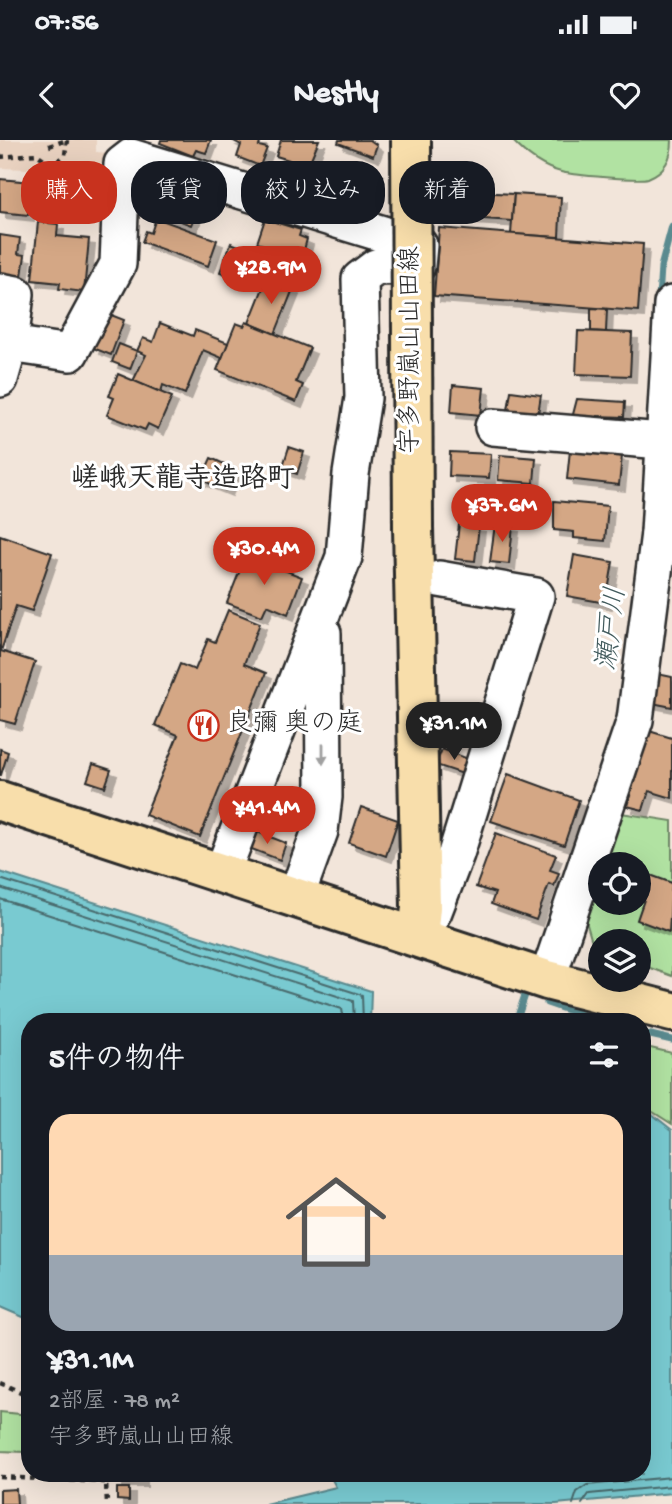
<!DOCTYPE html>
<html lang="ja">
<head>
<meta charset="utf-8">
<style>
	:root { --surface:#171b24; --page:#242831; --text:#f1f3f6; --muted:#9ea1a6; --line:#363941; --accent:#c8321e }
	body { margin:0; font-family:"Gochi Hand","Klee One",sans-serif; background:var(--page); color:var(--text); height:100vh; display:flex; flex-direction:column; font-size:26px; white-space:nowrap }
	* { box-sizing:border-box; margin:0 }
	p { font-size:23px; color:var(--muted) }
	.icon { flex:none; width:38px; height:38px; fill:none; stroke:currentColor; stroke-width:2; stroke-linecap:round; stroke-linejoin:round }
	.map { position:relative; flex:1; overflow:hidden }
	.side { position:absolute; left:21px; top:873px; width:630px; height:469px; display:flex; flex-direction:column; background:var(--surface); border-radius:28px; box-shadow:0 7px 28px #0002 }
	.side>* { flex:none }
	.top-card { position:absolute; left:21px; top:21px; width:630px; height:63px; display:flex; gap:14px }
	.controls { position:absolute; left:588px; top:712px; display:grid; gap:14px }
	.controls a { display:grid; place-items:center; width:63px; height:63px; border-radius:50%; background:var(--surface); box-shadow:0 7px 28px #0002; font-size:35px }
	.price { position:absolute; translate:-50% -60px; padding:0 16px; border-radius:24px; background:var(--accent); color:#fff; font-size:23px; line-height:46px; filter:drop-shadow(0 2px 4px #0008) }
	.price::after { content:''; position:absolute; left:50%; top:42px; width:21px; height:16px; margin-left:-10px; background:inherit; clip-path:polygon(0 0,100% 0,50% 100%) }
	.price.selected { background:#222; color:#fff }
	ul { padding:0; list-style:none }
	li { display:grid; align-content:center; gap:14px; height:371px; padding:0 28px }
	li+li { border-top:2px solid var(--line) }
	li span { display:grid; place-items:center; height:217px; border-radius:21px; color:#555 }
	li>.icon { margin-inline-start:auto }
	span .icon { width:126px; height:126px; fill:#fffc; stroke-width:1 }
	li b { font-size:30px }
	h2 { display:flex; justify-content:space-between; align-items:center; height:84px; padding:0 28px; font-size:30px }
	.pill { padding:0 24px; border-radius:28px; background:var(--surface); box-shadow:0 7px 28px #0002; font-size:24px; line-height:63px }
	.pill.selected { background:var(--accent); color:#fff }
	.status { display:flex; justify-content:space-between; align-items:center; height:49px; padding:0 35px; background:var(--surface); direction:ltr }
	.status svg { height:19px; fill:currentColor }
	header { display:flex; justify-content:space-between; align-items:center; height:91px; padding:0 28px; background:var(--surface); font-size:32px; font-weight:800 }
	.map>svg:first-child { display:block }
	.built { fill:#e9d2c0 }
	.green { fill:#b1e2a2; stroke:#6e8666; stroke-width:2 }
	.water { fill:#79cad1; stroke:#5a8a8f; stroke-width:2 }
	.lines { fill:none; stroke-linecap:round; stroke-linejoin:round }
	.shore { stroke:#4a6b6d; stroke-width:2 }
	.stream { stroke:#5a8a8f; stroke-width:7 }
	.building { fill:#d4a785; stroke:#2b2b2b; stroke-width:2; filter:url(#shadow) }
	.minor-casing { stroke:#2b2b2b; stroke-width:40 }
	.major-casing { stroke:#2b2b2b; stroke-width:44 }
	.path { stroke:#2b2b2b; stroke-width:4.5; stroke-dasharray:5 5; stroke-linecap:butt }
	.minor { stroke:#fff; stroke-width:35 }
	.major { stroke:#f8deab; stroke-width:38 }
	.major-bridge-casing { stroke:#2b2b2b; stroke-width:44; stroke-linecap:butt }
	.major-bridge { stroke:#f8deab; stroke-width:38 }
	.oneway { fill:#a0a0a0 }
	.labels { text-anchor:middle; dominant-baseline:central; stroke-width:6; stroke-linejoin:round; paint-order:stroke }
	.street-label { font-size:26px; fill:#2b2b2b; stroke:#fff }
	.poi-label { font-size:26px; fill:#2b2b2b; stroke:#fff; text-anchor:start }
	.neighbourhood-label { font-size:28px; font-weight:bold; fill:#2b2b2b; stroke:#fff }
	.water-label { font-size:28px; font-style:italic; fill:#425b5d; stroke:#fff }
</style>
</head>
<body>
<div class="status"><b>07:56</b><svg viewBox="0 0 49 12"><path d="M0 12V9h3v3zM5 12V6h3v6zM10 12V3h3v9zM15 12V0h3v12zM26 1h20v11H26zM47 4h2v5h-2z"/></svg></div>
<header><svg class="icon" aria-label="back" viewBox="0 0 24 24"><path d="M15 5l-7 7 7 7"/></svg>Nestly<svg class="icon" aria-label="heart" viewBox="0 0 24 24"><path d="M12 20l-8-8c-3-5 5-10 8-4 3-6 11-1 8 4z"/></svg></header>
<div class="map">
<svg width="672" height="1364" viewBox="0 0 672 1364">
	<defs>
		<filter id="shadow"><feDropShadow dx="6" dy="6" stdDeviation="0" flood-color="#0004"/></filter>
	</defs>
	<rect width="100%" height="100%" fill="#f2e5da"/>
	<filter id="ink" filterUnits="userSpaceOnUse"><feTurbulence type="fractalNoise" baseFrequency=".0143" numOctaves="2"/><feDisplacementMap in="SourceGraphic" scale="14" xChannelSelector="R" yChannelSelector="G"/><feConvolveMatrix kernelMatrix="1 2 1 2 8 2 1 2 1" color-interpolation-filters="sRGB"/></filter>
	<g filter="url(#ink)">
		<polygon class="built" points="0,0 96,0 96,12 110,13 110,32 0,28"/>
		<g class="green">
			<path d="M512 0H672C672 17 666 31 648 38 638 41 573 35 561 32 541 27 526 15 512 0Z"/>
			<polygon points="621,673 672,681 672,836 639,824 639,802 600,802 600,806 592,802 584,774 600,725 600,763 639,763 639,724 600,724 620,684"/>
			<polygon points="642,906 672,913 672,984 642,965"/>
			<polygon points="0,1272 30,1275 30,1321 25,1312 0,1311"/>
		</g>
		<g class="water">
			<polygon points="0,732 371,851 370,882 30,882 30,1180 0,1167"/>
			<polygon points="642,966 672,990 672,1353 556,1364 265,1364 336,1347 329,1334 642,1334"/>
		</g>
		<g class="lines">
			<g class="shore">
				<polyline points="0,739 362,855 363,882"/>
				<polyline points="0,748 353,861 354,882"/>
				<polyline points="0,759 342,869 344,882"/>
				<polyline points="573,1364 577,1352 587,1345 672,1337"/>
				<polyline points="582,1364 589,1354 672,1346"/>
			</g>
			<g class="stream">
				<polyline points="659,159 661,127 672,86"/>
				<polyline points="547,863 602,882"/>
				<polyline points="516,882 528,846"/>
				<polyline points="642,893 672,900"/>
			</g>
		</g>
		<g class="building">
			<polygon points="161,0 211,0 206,13 196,10 193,16 160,3"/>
			<polygon points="232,0 261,0 259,6 267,8 260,26 237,17 241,5"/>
			<polygon points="281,0 319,0 299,47 281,40 289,20 276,16"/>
			<polygon points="339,0 370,0 377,5 373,16 338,3"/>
			<polygon points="342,19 377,30 369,59 333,49"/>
			<polygon points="154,36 203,55 191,85 154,71 157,62 146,58"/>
			<polygon points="0,39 31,42 28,75 0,72"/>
			<polygon points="457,51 514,54 512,81 455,77"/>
			<polygon points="514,54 561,57 559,97 511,94"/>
			<polygon points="156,78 217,100 208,126 142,102 146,91 151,93"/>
			<polygon points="265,79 301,90 299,96 307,99 302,117 257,103"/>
			<polygon points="38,82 58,84 57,96 89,99 84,152 59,149 60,143 32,140"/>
			<polygon points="439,88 643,104 638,171 434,156"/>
			<polygon points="0,95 20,98 18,114 25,115 22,136 0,133"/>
			<polygon points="231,103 244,108 233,137 220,132"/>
			<polygon points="267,138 293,149 275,194 249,183"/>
			<polygon points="591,168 607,169 606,192 591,191"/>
			<polygon points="106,173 124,180 111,215 93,208"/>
			<polygon points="246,182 310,208 296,242 303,245 296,262 217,230 236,183 244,186"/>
			<polygon points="160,183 193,196 195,190 228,203 222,218 203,210 185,254 163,245 161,252 133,241 146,215 137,211 143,198 153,202"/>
			<polygon points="578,191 632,193 630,236 576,234"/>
			<polygon points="119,204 137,211 130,229 112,222"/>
			<polygon points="118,234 172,257 158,289 148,284 145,290 107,275 114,258 109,256"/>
			<polygon points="453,245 484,248 481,275 451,272"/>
			<polygon points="511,251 541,255 538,274 508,270"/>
			<polygon points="577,259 625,262 624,277 598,276 598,284 571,282"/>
			<polygon points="289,307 304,312 297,334 282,329"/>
			<polygon points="570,310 622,316 619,345 567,339"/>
			<polygon points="450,312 491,314 489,338 449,336"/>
			<polygon points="500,315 536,318 534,343 498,340"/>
			<polygon points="211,318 235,329 226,350 201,340"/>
			<polygon points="554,361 608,366 605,401 574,398 574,392 554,390"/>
			<polygon points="459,384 479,386 475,421 455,419"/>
			<polygon points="495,384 513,386 509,424 490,422"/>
			<polygon points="0,395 52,413 32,471 16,466 1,511 35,522 15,584 0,580"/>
			<polygon points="246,415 302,437 288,474 267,465 262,476 227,463"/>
			<polygon points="574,415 613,422 606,463 567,456"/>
			<polygon points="228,470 260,483 244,524 266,533 200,697 145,675 178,595 155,585 180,524 195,530 208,499 215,502"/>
			<polygon points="653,533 672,537 672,567 647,562"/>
			<polygon points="649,591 672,598 672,658 649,651 643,670 627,666"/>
			<polygon points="0,609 8,612 1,635 0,635"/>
			<polygon points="442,609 471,620 466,635 436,625"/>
			<polygon points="93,624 111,630 105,647 87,641"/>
			<polygon points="508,634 579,660 564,705 491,681"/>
			<polygon points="361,667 398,680 386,716 349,703"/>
			<polygon points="255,691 286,703 280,720 249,708"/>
			<polygon points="496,693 556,715 550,730 559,733 554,746 549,744 536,780 491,764 495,753 476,747"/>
			<polygon points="642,732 672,743 669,792 637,780 647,751 639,748"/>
			<polygon points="117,1334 141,1334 141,1341 116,1341"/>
			<polygon points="117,1348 129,1348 129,1361 117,1360"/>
			<polygon points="16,1349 17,1364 0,1364 0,1350"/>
		</g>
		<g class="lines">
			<defs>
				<g id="minor">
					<polyline points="0,151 16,154 10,204 0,239"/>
					<polyline points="672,164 659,393 672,395"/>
					<polyline points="10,204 70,213 118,124 122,24 131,17 419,105 417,126 376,127 360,139 363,258 351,334 344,417 222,733"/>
					<polyline points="493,287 662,301"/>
					<polyline points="296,757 320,691 324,657 323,493"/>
					<polyline points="418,797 434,771 456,714 536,456 439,439"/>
					<polyline points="547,840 635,580 659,393"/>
				</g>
				<g id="major">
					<polyline points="413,387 421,767 418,797"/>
					<polyline points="0,661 547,840 672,872"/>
				</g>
			</defs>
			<use href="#minor" class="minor-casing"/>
			<use href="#major" class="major-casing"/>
			<g class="path">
				<polyline points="49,6 67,0"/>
				<path d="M0 17 37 14C47 22 55 26 65 15L67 0"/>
				<polyline points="0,1243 30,1256"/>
				<polyline points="0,1337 106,1342 107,1364"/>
			</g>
			<use href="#minor" class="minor"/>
			<use href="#major" class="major"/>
			<defs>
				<polyline id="major-bridge" points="411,0 413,387"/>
			</defs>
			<use href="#major-bridge" class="major-bridge-casing"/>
			<use href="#major-bridge" class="major-bridge"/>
		</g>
		<defs><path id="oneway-solid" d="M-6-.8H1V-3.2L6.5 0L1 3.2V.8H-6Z" transform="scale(1.75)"/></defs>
		<use class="oneway" href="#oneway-solid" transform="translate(323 614) rotate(90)"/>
	</g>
	<defs>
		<symbol id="restaurant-ring" viewBox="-11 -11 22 22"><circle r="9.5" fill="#fff" stroke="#c8321e" stroke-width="1.5"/><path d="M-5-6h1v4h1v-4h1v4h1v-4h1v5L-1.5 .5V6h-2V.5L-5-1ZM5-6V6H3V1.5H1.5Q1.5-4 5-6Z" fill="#c8321e"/></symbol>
	</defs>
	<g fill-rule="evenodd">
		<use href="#restaurant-ring" x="186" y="568" width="35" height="35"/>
	</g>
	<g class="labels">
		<g class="street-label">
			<text transform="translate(412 210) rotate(-90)">宇多野嵐山山田線</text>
		</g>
		<g class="poi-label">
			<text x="226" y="585">良彌 奥の庭</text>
		</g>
		<g class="neighbourhood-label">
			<text x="183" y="340">嵯峨天龍寺造路町</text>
		</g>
		<g class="water-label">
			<text transform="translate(613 489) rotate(-83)">瀬戸川</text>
		</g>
	</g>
</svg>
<div class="controls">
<a><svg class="icon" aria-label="locate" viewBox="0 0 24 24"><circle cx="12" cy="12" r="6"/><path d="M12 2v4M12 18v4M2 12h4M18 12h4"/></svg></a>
<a><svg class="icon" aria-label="layers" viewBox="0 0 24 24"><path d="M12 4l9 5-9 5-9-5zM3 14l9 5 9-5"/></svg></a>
</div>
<b class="price" style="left:271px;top:166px">¥28.9M</b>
<b class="price" style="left:502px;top:404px">¥37.6M</b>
<b class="price" style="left:264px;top:447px">¥30.4M</b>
<b class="price selected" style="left:454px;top:622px">¥31.1M</b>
<b class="price" style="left:267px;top:706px">¥41.4M</b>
<div class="top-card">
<a class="pill selected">購入</a>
<a class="pill">賃貸</a>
<a class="pill">絞り込み</a>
<a class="pill">新着</a>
</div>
<section class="side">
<h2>5件の物件<svg class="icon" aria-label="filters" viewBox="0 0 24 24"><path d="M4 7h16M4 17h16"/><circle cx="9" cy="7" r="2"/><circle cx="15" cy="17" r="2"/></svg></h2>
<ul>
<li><span style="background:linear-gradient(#ffd9b3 65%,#9aa5b1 0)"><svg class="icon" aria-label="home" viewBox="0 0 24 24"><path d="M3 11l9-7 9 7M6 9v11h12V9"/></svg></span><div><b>¥31.1M</b><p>2部屋 · 78 m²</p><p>宇多野嵐山山田線</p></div></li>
</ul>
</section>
</div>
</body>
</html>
